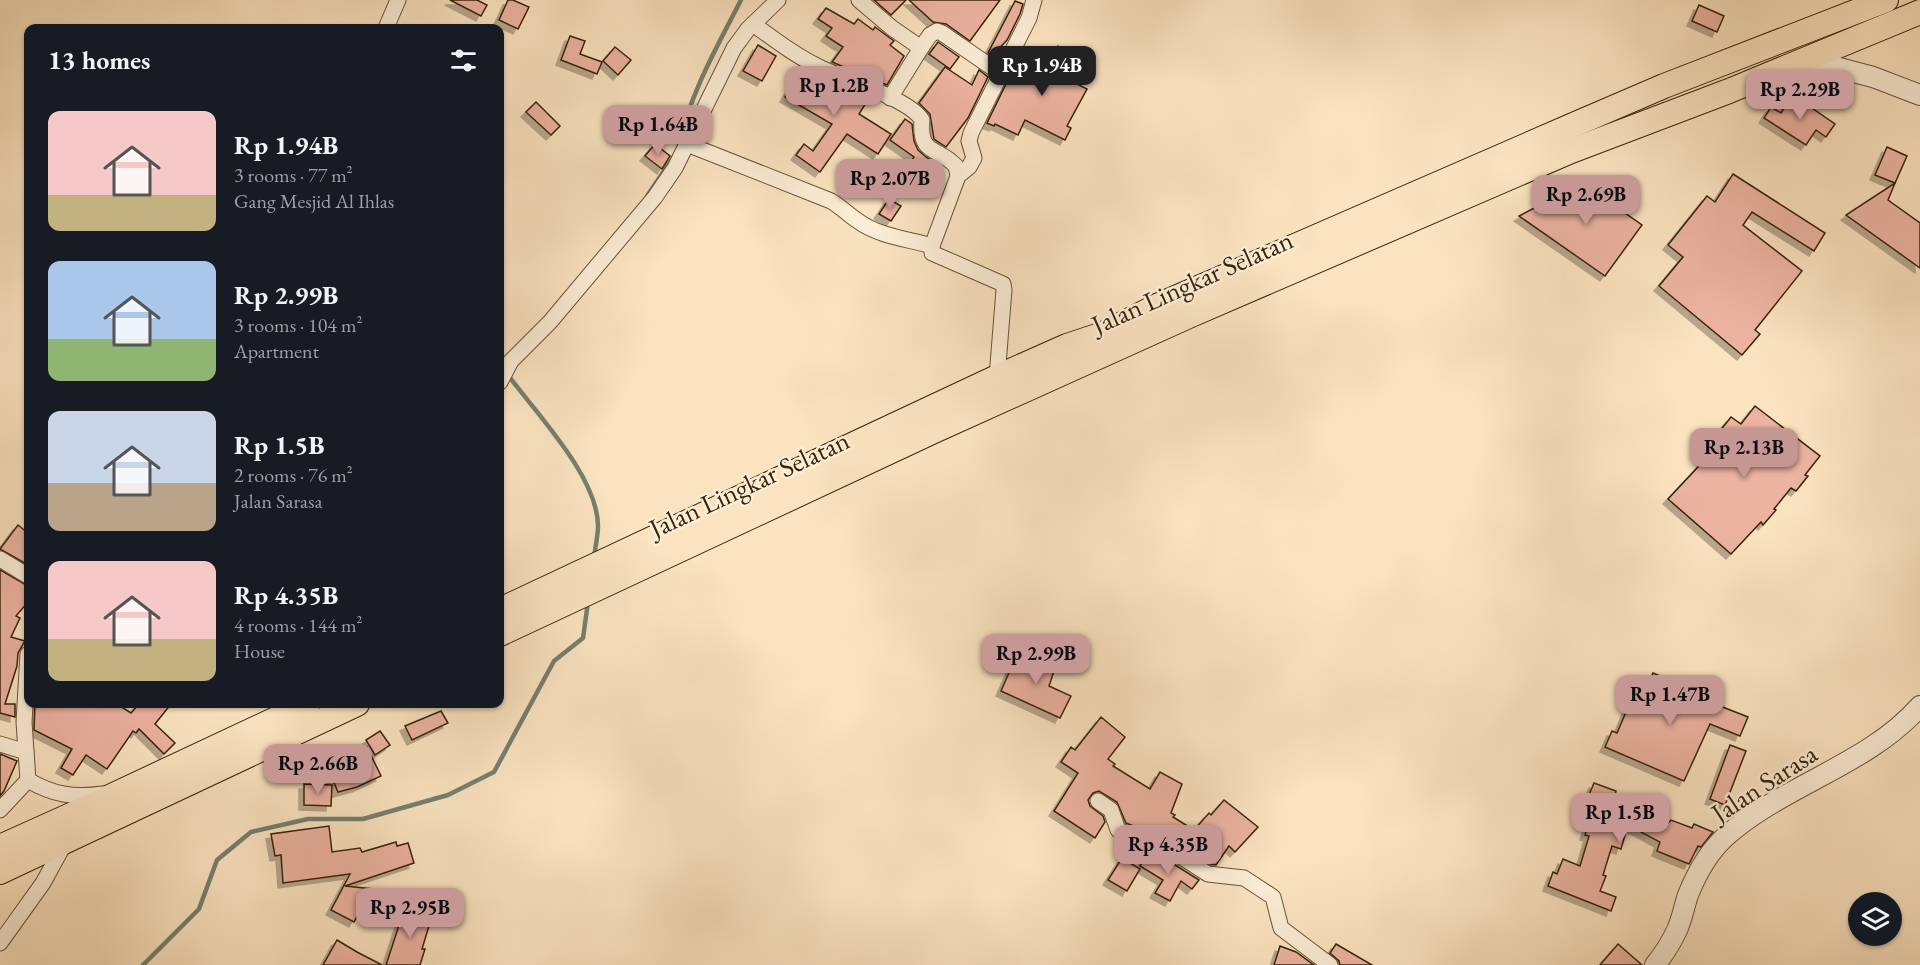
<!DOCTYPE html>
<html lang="en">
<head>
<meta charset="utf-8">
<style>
	:root { --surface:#171b24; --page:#242831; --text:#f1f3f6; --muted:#9ea1a6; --accent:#c59692 }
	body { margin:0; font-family:"EB Garamond",serif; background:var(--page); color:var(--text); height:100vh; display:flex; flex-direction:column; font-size:22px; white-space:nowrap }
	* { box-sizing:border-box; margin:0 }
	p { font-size:20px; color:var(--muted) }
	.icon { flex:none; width:33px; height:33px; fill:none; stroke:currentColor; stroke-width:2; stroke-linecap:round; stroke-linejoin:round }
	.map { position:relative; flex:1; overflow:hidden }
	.details { position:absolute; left:24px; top:24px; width:480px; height:684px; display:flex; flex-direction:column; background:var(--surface); border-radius:12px; box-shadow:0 2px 4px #0004 }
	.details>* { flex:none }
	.fabs { position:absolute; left:1848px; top:892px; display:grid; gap:12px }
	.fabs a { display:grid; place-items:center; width:54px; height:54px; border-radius:50%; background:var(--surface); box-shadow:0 2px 4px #0004; font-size:30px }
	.price { position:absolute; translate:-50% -51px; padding:0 14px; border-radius:12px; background:var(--accent); color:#111; font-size:20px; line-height:39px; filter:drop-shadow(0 2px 3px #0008) }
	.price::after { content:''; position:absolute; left:50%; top:36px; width:18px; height:14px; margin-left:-9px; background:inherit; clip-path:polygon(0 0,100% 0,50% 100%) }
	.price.active { background:#222; color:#fff }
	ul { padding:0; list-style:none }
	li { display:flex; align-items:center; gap:18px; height:150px; padding:0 24px }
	li span { display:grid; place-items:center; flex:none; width:168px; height:120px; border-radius:12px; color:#555 }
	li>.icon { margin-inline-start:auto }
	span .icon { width:72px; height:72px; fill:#fffc; stroke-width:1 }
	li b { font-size:26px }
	h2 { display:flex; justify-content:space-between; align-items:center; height:72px; padding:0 24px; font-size:26px }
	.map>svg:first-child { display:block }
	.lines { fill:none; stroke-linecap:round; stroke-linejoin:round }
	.stream { stroke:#75806f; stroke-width:4.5 }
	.building { fill:#edb3a1; stroke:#372309; stroke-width:1.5; filter:url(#shadow) }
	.minor-casing { stroke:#685337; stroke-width:17 }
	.tertiary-casing { stroke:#685337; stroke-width:22 }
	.primary-casing { stroke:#372309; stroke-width:26 }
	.minor { stroke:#fcedd6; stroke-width:15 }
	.tertiary { stroke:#fcedd6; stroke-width:20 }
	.primary { stroke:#fbe3c0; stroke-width:24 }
	.labels { text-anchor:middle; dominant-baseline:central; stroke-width:5; stroke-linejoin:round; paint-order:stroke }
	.street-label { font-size:27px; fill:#372309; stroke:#fcedd6 }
</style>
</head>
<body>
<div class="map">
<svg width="1920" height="965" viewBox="0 0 1920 965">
	<defs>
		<filter id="shadow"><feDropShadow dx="-5" dy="5" stdDeviation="0" flood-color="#0004"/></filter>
	</defs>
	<rect width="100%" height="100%" fill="#fbe3c0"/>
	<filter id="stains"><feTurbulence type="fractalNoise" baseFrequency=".00333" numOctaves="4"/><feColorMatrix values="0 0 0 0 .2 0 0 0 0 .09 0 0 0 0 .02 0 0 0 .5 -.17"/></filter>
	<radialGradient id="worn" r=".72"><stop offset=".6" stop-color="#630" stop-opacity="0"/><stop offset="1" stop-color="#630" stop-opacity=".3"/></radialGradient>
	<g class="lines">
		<g class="stream">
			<path d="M679 146C690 93 717 47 741 0"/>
			<polyline points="647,196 674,156"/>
			<path d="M508 375C536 413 598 477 598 526 598 536 595 548 594 558"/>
			<polyline points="143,965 199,909 217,860 251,832 308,819 363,819 448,795 494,772 554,661 583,638 588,602"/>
		</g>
	</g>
	<g class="building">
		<polygon points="450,0 477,0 487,5 481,16"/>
		<polygon points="508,0 513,0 529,7 518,29 499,20"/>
		<polygon points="874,0 906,0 891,15"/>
		<polygon points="909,0 1000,0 970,41 946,24 933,22"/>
		<polygon points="1015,1 1023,4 1020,14 1007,40 992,56 988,53"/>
		<polygon points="1699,5 1724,16 1717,32 1692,21"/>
		<polygon points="826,8 854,24 858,19 873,30 875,27 894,41 890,45 904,56 887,85 832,62 843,47 826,36 832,28 818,19"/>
		<polygon points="570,36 585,41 580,54 602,62 597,74 561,60"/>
		<polygon points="938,42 959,57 950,69 929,54"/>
		<polygon points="758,45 776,56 762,81 743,71"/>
		<polygon points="1058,46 1084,65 1071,81 1087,89 1067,126 1071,128 1065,140 1025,120 1018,135 995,124 994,126 987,123 1008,80 1016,84 1018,79 1023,81 1036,58 1046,63"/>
		<polygon points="615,47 631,60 618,75 603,61"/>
		<polygon points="945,67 972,85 979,70 988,77 968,118 946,147 934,139 930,114 919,103"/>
		<polygon points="802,69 869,98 859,114 891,134 878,154 847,134 820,172 796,155 804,144 813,151 832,124 785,97"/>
		<polygon points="1793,95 1835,124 1826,137 1816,130 1806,145 1764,118 1771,107 1781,113"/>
		<polygon points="536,102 560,126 551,135 526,112"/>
		<polygon points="905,119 912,124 914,141 918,150 926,157 940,166 932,176 924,169 918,178 906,170 914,157 890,140"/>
		<polygon points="655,144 670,156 662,169 645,156"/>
		<polygon points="1887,147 1907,156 1895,183 1875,175"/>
		<polygon points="1733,174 1825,233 1814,251 1752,212 1743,225 1802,271 1755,330 1760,334 1742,355 1659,286 1683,257 1668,245 1707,196 1715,202"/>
		<polygon points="1582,183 1642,225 1605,276 1519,216"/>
		<polygon points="1895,183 1888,200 1920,223 1920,268 1846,215"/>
		<polygon points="889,199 901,206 891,221 879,214"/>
		<polygon points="1755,406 1820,456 1805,475 1808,476 1796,491 1791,488 1774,509 1776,510 1763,525 1761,522 1731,554 1668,499 1726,437 1719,432 1731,417 1741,424"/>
		<polygon points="18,525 28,533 28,565 0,549"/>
		<polygon points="0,570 28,586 28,602 16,616 20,618 11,637 25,641 18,653 17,666 5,704 15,704 15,717 0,713"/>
		<polygon points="1025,651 1057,662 1049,686 1071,696 1060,718 1001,691 1011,668 1018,671"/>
		<polygon points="1653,673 1717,700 1715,704 1748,717 1740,736 1710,724 1684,781 1605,747 1612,731 1617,733 1632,698 1640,702"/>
		<polygon points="35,704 117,704 131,713 139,704 171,704 155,724 175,743 164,754 139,729 136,733 133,731 107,769 86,755 73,775 61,768 72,749 34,730"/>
		<polygon points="441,711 448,723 412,740 405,726"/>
		<polygon points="1101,717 1125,737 1108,759 1115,764 1113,766 1150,789 1160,772 1182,784 1171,813 1175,815 1173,817 1194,830 1209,813 1211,815 1224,800 1258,827 1235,852 1229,846 1216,865 1211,864 1181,845 1126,823 1117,802 1099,791 1093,793 1088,800 1090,806 1103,816 1105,822 1095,838 1054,811 1078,773 1061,762 1071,747 1075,750"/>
		<polygon points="380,731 390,745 375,755 366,740"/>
		<polygon points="1730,745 1746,751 1725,805 1710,799"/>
		<polygon points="367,747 381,776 357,787 338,792 330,773 348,766 344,758"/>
		<polygon points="0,754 17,761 4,791 0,796"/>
		<polygon points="1594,783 1616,791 1615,795 1634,801 1633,806 1667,824 1671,820 1692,828 1694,824 1713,832 1701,847 1698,846 1689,864 1657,851 1660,842 1628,825 1621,849 1612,846 1603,875 1606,876 1600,891 1616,897 1611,911 1548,886 1553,872 1557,874 1563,859 1580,866 1589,836 1585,835 1593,810 1584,807"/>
		<polygon points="304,784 332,785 331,806 304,805"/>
		<polygon points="329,826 332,852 360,848 362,852 396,842 397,846 408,843 414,863 345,886 403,892 401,915 389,912 360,911 354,922 331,910 350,874 283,883 281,855 275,856 271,834"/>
		<polygon points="1148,853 1172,863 1199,880 1192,889 1181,881 1170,901 1155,893 1163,880 1140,866"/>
		<polygon points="1122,858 1140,869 1127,891 1108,880"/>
		<polygon points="405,907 432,916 422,949 425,949 420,965 386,965"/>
		<polygon points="337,940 357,952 382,965 323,965"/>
		<polygon points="1336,944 1372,965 1340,965 1339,961 1330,953"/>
		<polygon points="1618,944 1642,965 1600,965"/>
		<polygon points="1280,946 1296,952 1314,965 1274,965"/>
	</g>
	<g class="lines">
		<defs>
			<g id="minor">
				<polyline points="859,0 892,28 921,48 930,35 937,31 942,33 1000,73"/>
				<path d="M753 24C775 40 796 56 819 67 843 79 910 99 922 120 919 156 937 146 956 166L958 176 932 246V253L1003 284 1004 290 997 377"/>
				<polyline points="386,28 398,0"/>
				<polyline points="890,98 921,48"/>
				<path d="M687 144 831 201C841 207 849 215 858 221 878 236 908 239 932 246"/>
				<polyline points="958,176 969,167 974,158 969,141 971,133 1029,18 1034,0"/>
				<polyline points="500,382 511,361 550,322 655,197 675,168 734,48 748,29 778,0"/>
				<polyline points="0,559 28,576"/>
				<polyline points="0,744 26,752"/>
				<path d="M28 780C53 795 74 798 103 794"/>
				<polyline points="1098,801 1111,810 1118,830 1177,854 1208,874 1244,878 1273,897 1281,928 1330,965"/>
				<polyline points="0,810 28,780 24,722 28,654"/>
				<polyline points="0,943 43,883 66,841"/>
			</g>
			<g id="tertiary">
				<polyline points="1805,59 1873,77 1920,95"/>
				<path d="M1655 965C1664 954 1671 943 1677 930 1682 919 1684 907 1688 895 1696 875 1708 853 1724 838 1782 785 1867 766 1920 706"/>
			</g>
			<g id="primary">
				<polyline points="500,610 997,377 1067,346 1103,334 1157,306 1571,126 1664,86 1886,0"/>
				<polyline points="500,634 934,431 1191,315 1571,151 1729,91 1920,12"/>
				<polyline points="0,847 71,815 308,704"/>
				<polyline points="0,872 357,704"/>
			</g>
		</defs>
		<use href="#minor" class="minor-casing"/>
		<use href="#tertiary" class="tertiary-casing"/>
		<use href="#primary" class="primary-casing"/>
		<use href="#minor" class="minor"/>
		<use href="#tertiary" class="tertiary"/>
		<use href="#primary" class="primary"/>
	</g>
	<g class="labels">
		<g class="street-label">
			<text transform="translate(1192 282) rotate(-24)">Jalan Lingkar Selatan</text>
			<text transform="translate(749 484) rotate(-25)">Jalan Lingkar Selatan</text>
			<text transform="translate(1764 783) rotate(-33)">Jalan Sarasa</text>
		</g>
	</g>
	<rect width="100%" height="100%" filter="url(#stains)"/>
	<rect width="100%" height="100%" fill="url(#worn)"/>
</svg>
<div class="fabs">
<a><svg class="icon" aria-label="layers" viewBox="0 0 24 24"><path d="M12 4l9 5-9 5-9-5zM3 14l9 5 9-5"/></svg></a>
</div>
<b class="price active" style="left:1042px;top:97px">Rp 1.94B</b>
<b class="price" style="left:834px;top:117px">Rp 1.2B</b>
<b class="price" style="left:1800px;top:121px">Rp 2.29B</b>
<b class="price" style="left:658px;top:156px">Rp 1.64B</b>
<b class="price" style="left:890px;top:210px">Rp 2.07B</b>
<b class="price" style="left:1586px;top:226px">Rp 2.69B</b>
<b class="price" style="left:1744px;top:479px">Rp 2.13B</b>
<b class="price" style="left:1036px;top:685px">Rp 2.99B</b>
<b class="price" style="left:1670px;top:726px">Rp 1.47B</b>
<b class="price" style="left:318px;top:795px">Rp 2.66B</b>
<b class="price" style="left:1620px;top:844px">Rp 1.5B</b>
<b class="price" style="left:1168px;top:876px">Rp 4.35B</b>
<b class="price" style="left:410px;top:939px">Rp 2.95B</b>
<section class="details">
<h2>13 homes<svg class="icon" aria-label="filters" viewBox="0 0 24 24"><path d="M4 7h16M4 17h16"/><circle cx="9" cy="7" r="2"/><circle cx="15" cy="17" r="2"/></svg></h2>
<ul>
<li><span style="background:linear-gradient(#f6c9c9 70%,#c2b280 0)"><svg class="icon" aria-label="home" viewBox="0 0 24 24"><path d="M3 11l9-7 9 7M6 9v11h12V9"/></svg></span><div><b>Rp 1.94B</b><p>3 rooms · 77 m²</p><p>Gang Mesjid Al Ihlas</p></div></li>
<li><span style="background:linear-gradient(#a9c7e8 65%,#8fb573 0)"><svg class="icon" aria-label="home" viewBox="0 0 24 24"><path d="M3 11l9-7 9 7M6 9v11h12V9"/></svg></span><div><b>Rp 2.99B</b><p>3 rooms · 104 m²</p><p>Apartment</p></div></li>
<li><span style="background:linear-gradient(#c9d6e8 60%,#b9a48a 0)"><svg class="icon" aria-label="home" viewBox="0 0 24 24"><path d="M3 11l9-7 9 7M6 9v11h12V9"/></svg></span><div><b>Rp 1.5B</b><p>2 rooms · 76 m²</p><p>Jalan Sarasa</p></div></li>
<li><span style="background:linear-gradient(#f6c9c9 65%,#c2b280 0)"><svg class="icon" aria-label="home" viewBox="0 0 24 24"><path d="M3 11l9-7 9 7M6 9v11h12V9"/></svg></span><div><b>Rp 4.35B</b><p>4 rooms · 144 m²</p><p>House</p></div></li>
</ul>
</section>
</div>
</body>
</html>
